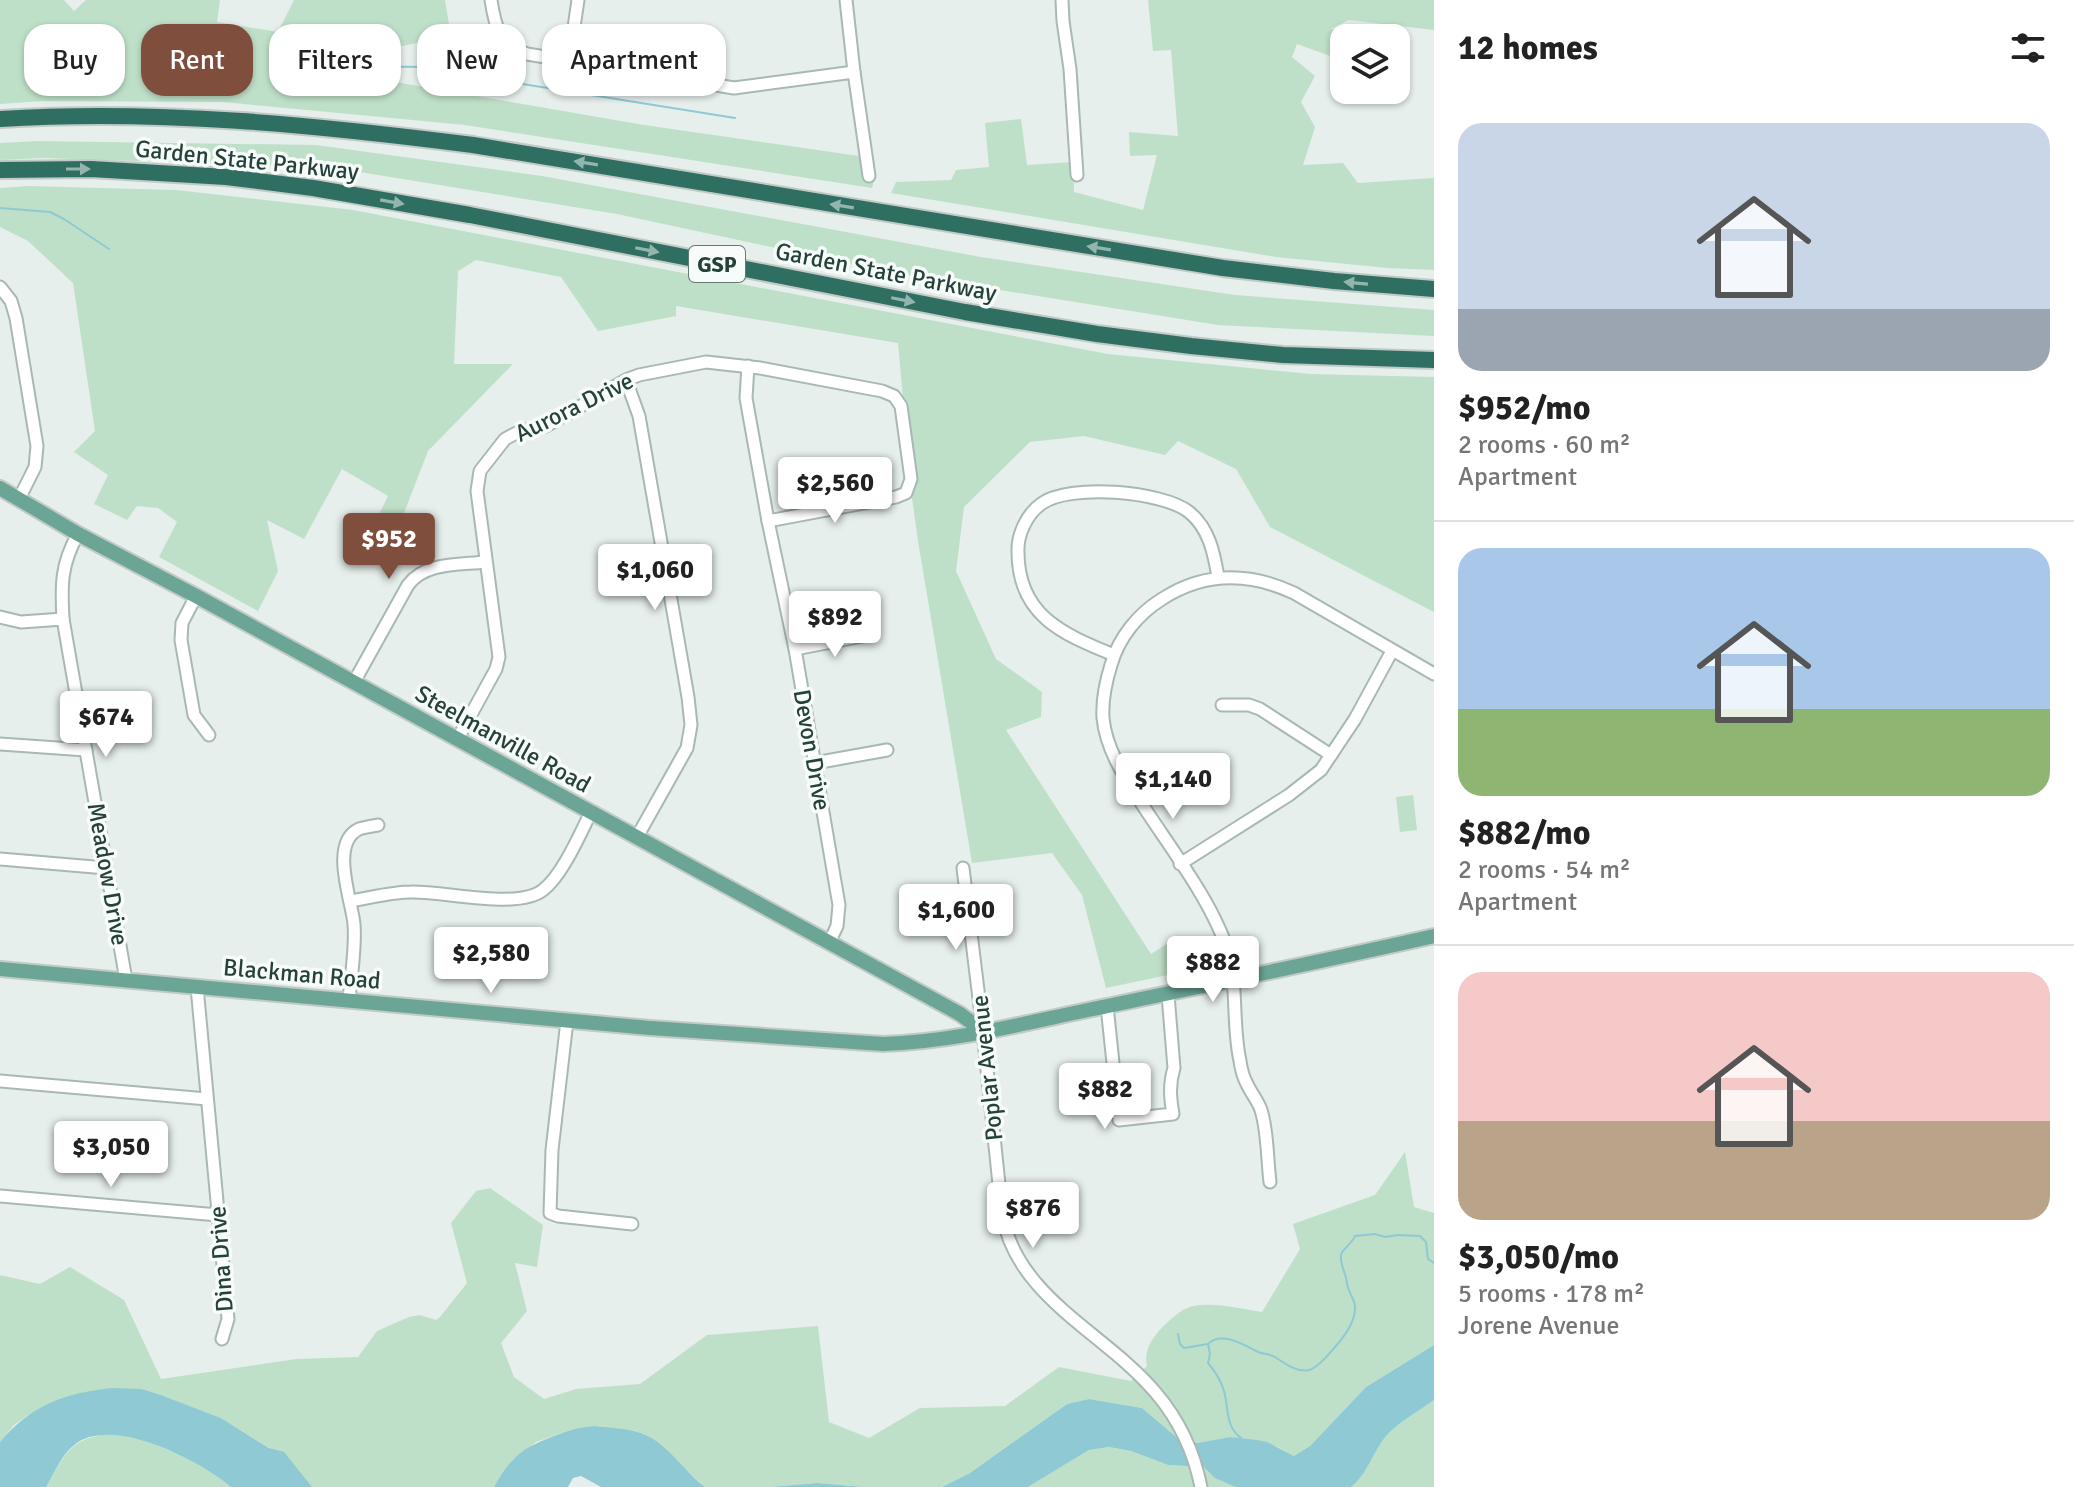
<!DOCTYPE html>
<html lang="en">
<head>
<meta charset="utf-8">
<style>
	:root { --surface:#fff; --page:#f2f2f2; --text:#222; --muted:#767676; --line:#e0e0e0; --accent:#804e3d }
	body { margin:0; font-family:Signika,sans-serif; background:var(--page); color:var(--text); height:100vh; display:flex; flex-direction:column; font-size:30px; white-space:nowrap }
	* { box-sizing:border-box; margin:0 }
	p { font-size:26px; color:var(--muted) }
	.icon { flex:none; width:44px; height:44px; fill:none; stroke:currentColor; stroke-width:2; stroke-linecap:round; stroke-linejoin:round }
	.map { position:relative; flex:1; overflow:hidden }
	.side { display:flex; flex-direction:column; background:var(--surface); width:640px }
	.side>* { flex:none }
	.guide { position:absolute; left:24px; top:24px; width:760px; height:72px; display:flex; gap:16px }
	.buttons { position:absolute; left:1330px; top:24px; display:grid; gap:16px }
	.buttons a { display:grid; place-items:center; width:80px; height:80px; border-radius:16px; background:var(--surface); box-shadow:0 2px 6px #0004; font-size:40px }
	.price { position:absolute; translate:-50% -68px; padding:0 18px; border-radius:8px; background:#fff; color:#222; font-size:26px; line-height:52px; filter:drop-shadow(0 2px 4px #0008) }
	.price::after { content:''; position:absolute; left:50%; top:48px; width:24px; height:18px; margin-left:-12px; background:inherit; clip-path:polygon(0 0,100% 0,50% 100%) }
	.price.on { background:var(--accent); color:#fff }
	ul { padding:0; list-style:none }
	li { display:grid; align-content:center; gap:16px; height:424px; padding:0 24px }
	li+li { border-top:2px solid var(--line) }
	li span { display:grid; place-items:center; height:248px; border-radius:24px; color:#555 }
	li>.icon { margin-inline-start:auto }
	span .icon { width:144px; height:144px; fill:#fffc; stroke-width:1 }
	li b { font-size:34px }
	h2 { display:flex; justify-content:space-between; align-items:center; height:96px; padding:0 24px; font-size:34px }
	.tag { padding:0 28px; border-radius:24px; background:var(--surface); box-shadow:0 2px 6px #0004; font-size:28px; line-height:72px }
	.tag.on { background:var(--accent); color:#fff }
	main { display:flex; flex:1; min-height:0 }
	.map>svg:first-child { display:block }
	.green { fill:#bfe0c8 }
	.water { fill:#8ec9d4 }
	.lines { fill:none; stroke-linecap:round; stroke-linejoin:round }
	.stream { stroke:#8ec9d4; stroke-width:2 }
	.minor-casing { stroke:#a8b8b2; stroke-width:15 }
	.major-casing { stroke:#c2cac8; stroke-width:18 }
	.highway-casing { stroke:#c2cac8; stroke-width:20 }
	.minor { stroke:#fff; stroke-width:11 }
	.major { stroke:#6aa596; stroke-width:14 }
	.highway { stroke:#2f6f62; stroke-width:16 }
	.oneway { fill:#93b5ae }
	.labels { text-anchor:middle; dominant-baseline:central; stroke-width:7; stroke-linejoin:round; paint-order:stroke }
	.shield { fill:#f7fbf9; stroke:#637a73; stroke-width:2 }
	.shield-label { font-size:22px; font-weight:bold; fill:#24423a }
	.street-label { font-size:24px; fill:#24423a; stroke:#f7fbf9 }
</style>
</head>
<body>
<main>
<div class="map">
<svg width="1434" height="1487" viewBox="0 0 1434 1487">
	<rect width="100%" height="100%" fill="#e6efeb"/>
	<g class="green">
		<polygon points="0,0 64,0 74,11 86,0 220,0 217,22 278,32 294,0 445,0 451,36 359,55 366,77 644,125 866,157 876,174 872,188 465,125 223,102 44,101 0,104"/>
		<polygon points="1148,0 1434,0 1434,30 1349,20 1330,29 1377,34 1378,38 1344,38 1344,61 1297,44 1292,57 1315,76 1301,102 1315,127 1303,165 1343,163 1358,183 1434,178 1434,270 1387,268 1276,257 891,193 896,182 951,180 956,170 989,167 985,123 1021,119 1027,165 1073,162 1074,192 1143,210 1157,155 1130,156 1129,132 1178,136 1171,50 1153,51"/>
		<polygon points="37,141 316,145 542,176 981,257 1235,295 1434,310 1434,336 1218,325 888,272 617,214 329,167 42,158 0,160 0,143"/>
		<polygon points="29,186 176,190 353,210 1108,354 1310,374 1434,377 1434,612 1270,527 1236,469 1178,441 1165,455 1084,436 1030,442 964,507 956,571 996,659 1042,692 1041,717 1006,730 1151,954 1176,938 1187,971 1106,988 1082,895 1052,853 972,863 918,541 912,498 898,343 676,306 676,316 598,331 561,277 476,260 458,271 454,364 513,364 428,451 387,557 363,547 388,496 342,469 304,539 267,520 278,571 258,611 159,557 177,522 158,508 137,506 127,520 94,504 108,475 74,452 95,431 73,283 28,241 0,227 0,188"/>
		<polygon points="1413,795 1417,830 1400,832 1396,797"/>
		<path d="M1405 1152 1414 1207 1434 1213V1345L1366 1387 1310 1446 1294 1456 1278 1447 1230 1437 1197 1443 1181 1441 1142 1408 1089 1399 1067 1404 970 1473 942 1487H865L817 1483 770 1487H705L647 1435 631 1430 595 1426 559 1434 536 1442 513 1459 494 1487H312L276 1452 221 1418 161 1395 142 1389 30 1414 14 1425 0 1442V1275L40 1284 70 1267 124 1300 161 1379 296 1359 358 1357 377 1331 409 1317 420 1315 436 1320 440 1317 467 1283 451 1223 476 1191 490 1188 543 1225 537 1267 515 1263 527 1311 501 1343 514 1377 544 1399 576 1389 640 1384 707 1335 818 1326 829 1422 869 1438 920 1408 1005 1406 1059 1367 1131 1381 1147 1366C1144 1352 1150 1342 1158 1332 1165 1324 1178 1312 1187 1308 1206 1300 1242 1309 1262 1312L1300 1249 1293 1224 1375 1195Z"/>
		<path d="M1434 1400V1487H1351C1368 1474 1373 1451 1387 1435 1400 1421 1419 1411 1434 1400Z"/>
		<path d="M108 1434C147 1436 201 1462 231 1487H46C65 1456 68 1439 108 1434Z"/>
		<polygon points="1109,1447 1131,1451 1168,1465 1204,1467 1236,1487 1028,1487 1089,1450"/>
	</g>
	<g class="water">
		<path d="M1434 1345V1400C1419 1411 1400 1421 1387 1435 1373 1451 1368 1474 1351 1487H1236L1215 1478 1204 1467 1168 1465 1131 1451 1109 1447 1089 1450 1028 1487H942L970 1473 1067 1404 1089 1399 1142 1408 1181 1441 1197 1443 1230 1437 1257 1440 1267 1442 1294 1456 1310 1446 1366 1387Z"/>
		<path d="M112 1388 142 1389 161 1395 221 1418 269 1448 284 1452 312 1487H231C200 1461 110 1413 73 1446 61 1456 54 1474 46 1487H0V1442C31 1405 65 1393 112 1388Z"/>
		<path d="M595 1426C612 1428 630 1428 646 1435 670 1447 685 1472 705 1487H601L581 1476 573 1478 568 1487H494C512 1455 524 1447 557 1435 570 1430 581 1427 595 1426Z"/>
		<polygon points="817,1483 865,1487 770,1487"/>
	</g>
	<g class="lines">
		<g class="stream">
			<path d="M381 67C425 66 468 66 510 82L735 118"/>
			<polyline points="471,71 472,45"/>
			<polyline points="0,208 50,212 64,219 109,249"/>
			<path d="M1178 1334 1180 1344 1184 1348 1208 1344C1221 1331 1243 1344 1258 1352 1263 1354 1270 1354 1275 1357 1284 1363 1297 1373 1309 1370 1317 1368 1323 1360 1328 1355 1339 1343 1356 1324 1355 1307 1355 1300 1351 1297 1349 1290 1347 1287 1347 1282 1346 1278 1344 1270 1340 1263 1341 1255 1342 1249 1352 1244 1355 1236L1375 1234 1385 1237 1398 1235 1420 1236 1426 1242 1428 1259 1434 1263"/>
			<path d="M1208 1344 1210 1354 1208 1363C1215 1371 1221 1381 1224 1391 1229 1409 1225 1426 1241 1438"/>
		</g>
		<defs>
			<g id="minor">
				<path d="M491 0C495 27 499 44 527 54L734 88 854 72"/>
				<polyline points="846,0 854,72 869,176"/>
				<polyline points="1062,0 1063,21 1070,69 1077,175"/>
				<polyline points="569,61 578,0"/>
				<polyline points="0,287 11,301 16,318 37,446 35,467 19,499"/>
				<polyline points="748,366 746,398 768,521 795,649 839,905 837,926 829,943"/>
				<polyline points="626,380 639,416 688,697 691,725 687,748 637,837"/>
				<path d="M78 534C61 564 61 585 63 619L126 980"/>
				<polyline points="196,596 182,623 181,640 194,715 209,735"/>
				<polyline points="0,617 21,622 63,619"/>
				<polyline points="795,649 868,635"/>
				<path d="M1114 655C1062 634 1018 615 1018 552 1017 535 1027 514 1041 504 1069 483 1162 491 1189 512 1209 528 1214 553 1218 577"/>
				<path d="M354 682 408 585C425 562 459 565 485 562"/>
				<polyline points="1222,705 1249,705 1260,709 1331,755"/>
				<polyline points="457,740 496,669 499,657 477,491 480,471 505,439 520,431 546,426 626,380 639,375 706,362 760,368 882,391 894,396 901,406 911,479 906,493 896,497 768,521"/>
				<polyline points="0,744 86,750"/>
				<polyline points="815,763 887,750"/>
				<polyline points="0,859 106,868"/>
				<polyline points="1180,864 1289,795 1321,770 1355,719 1392,651"/>
				<path d="M963 868 983 1031 1002 1213C1016 1298 1105 1332 1156 1393 1179 1420 1194 1452 1201 1487"/>
				<path d="M350 901C370 898 391 892 411 892 445 891 518 910 543 890 562 876 580 834 591 812"/>
				<polyline points="197,987 228,1319 222,1339"/>
				<path d="M349 1000C351 975 356 949 354 924 352 901 329 843 359 829 365 827 372 826 378 825"/>
				<path d="M1107 1006 1119 1120 1173 1114C1170 1097 1169 1084 1174 1068L1168 995"/>
				<polyline points="567,1021 552,1150 550,1213 558,1216 632,1224"/>
				<polyline points="0,1081 207,1099"/>
				<path d="M1270 1182C1267 1159 1268 1132 1261 1110 1258 1101 1251 1093 1247 1084 1243 1077 1241 1068 1240 1061 1232 1025 1238 987 1228 952 1213 902 1168 845 1140 801 1124 776 1106 749 1103 718 1102 701 1106 681 1111 665 1119 637 1138 614 1162 599 1204 572 1249 572 1294 593L1434 674"/>
				<polyline points="0,1196 218,1215"/>
			</g>
			<g id="major">
				<polyline points="0,488 78,534 196,596 960,1014 983,1031"/>
				<path d="M0 969 650 1028 883 1044C952 1042 1021 1024 1088 1010 1203 986 1319 962 1434 936"/>
			</g>
			<g id="highway">
				<path d="M0 119C158 109 317 125 473 145L1223 268 1334 281 1434 289"/>
				<polyline points="0,170 91,169 226,177 313,188 470,215 965,312 1097,334 1191,346 1283,355 1434,360"/>
			</g>
		</defs>
		<use href="#minor" class="minor-casing"/>
		<use href="#major" class="major-casing"/>
		<use href="#highway" class="highway-casing"/>
		<use href="#minor" class="minor"/>
		<use href="#major" class="major"/>
		<use href="#highway" class="highway"/>
	</g>
	<defs><path id="oneway-solid" d="M-6-.8H1V-3.2L6.5 0L1 3.2V.8H-6Z" transform="scale(2)"/></defs>
	<g class="oneway">
		<use href="#oneway-solid" transform="translate(586 163) rotate(-171)"/>
		<use href="#oneway-solid" transform="translate(78 169)"/>
		<use href="#oneway-solid" transform="translate(392 202) rotate(10)"/>
		<use href="#oneway-solid" transform="translate(842 206) rotate(-171)"/>
		<use href="#oneway-solid" transform="translate(1099 248) rotate(-171)"/>
		<use href="#oneway-solid" transform="translate(647 250) rotate(11)"/>
		<use href="#oneway-solid" transform="translate(1356 283) rotate(-175)"/>
		<use href="#oneway-solid" transform="translate(903 300) rotate(11)"/>
	</g>
	<g class="labels">
		<rect class="shield" x="689" y="246" width="56" height="36" rx="6"/>
		<g class="shield-label">
			<text x="717" y="264">GSP</text>
		</g>
		<g class="street-label">
			<text transform="translate(247 160) rotate(6)">Garden State Parkway</text>
			<text transform="translate(886 272) rotate(11)">Garden State Parkway</text>
			<text transform="translate(574 407) rotate(-26)">Aurora Drive</text>
			<text transform="translate(503 739) rotate(29)">Steelmanville Road</text>
			<text transform="translate(812 750) rotate(80)">Devon Drive</text>
			<text transform="translate(108 874) rotate(80)">Meadow Drive</text>
			<text transform="translate(302 974) rotate(5)">Blackman Road</text>
			<text transform="translate(987 1068) rotate(-96)">Poplar Avenue</text>
			<text transform="translate(221 1259) rotate(-94)">Dina Drive</text>
		</g>
	</g>
</svg>
<div class="buttons">
<a><svg class="icon" aria-label="layers" viewBox="0 0 24 24"><path d="M12 4l9 5-9 5-9-5zM3 14l9 5 9-5"/></svg></a>
</div>
<b class="price" style="left:835px;top:525px">$2,560</b>
<b class="price on" style="left:389px;top:581px">$952</b>
<b class="price" style="left:655px;top:612px">$1,060</b>
<b class="price" style="left:835px;top:659px">$892</b>
<b class="price" style="left:106px;top:759px">$674</b>
<b class="price" style="left:1173px;top:821px">$1,140</b>
<b class="price" style="left:956px;top:952px">$1,600</b>
<b class="price" style="left:491px;top:995px">$2,580</b>
<b class="price" style="left:1213px;top:1004px">$882</b>
<b class="price" style="left:1105px;top:1131px">$882</b>
<b class="price" style="left:111px;top:1189px">$3,050</b>
<b class="price" style="left:1033px;top:1250px">$876</b>
<div class="guide">
<a class="tag">Buy</a>
<a class="tag on">Rent</a>
<a class="tag">Filters</a>
<a class="tag">New</a>
<a class="tag">Apartment</a>
</div>
</div>
<section class="side">
<h2>12 homes<svg class="icon" aria-label="filters" viewBox="0 0 24 24"><path d="M4 7h16M4 17h16"/><circle cx="9" cy="7" r="2"/><circle cx="15" cy="17" r="2"/></svg></h2>
<ul>
<li><span style="background:linear-gradient(#c9d6e8 75%,#9aa5b1 0)"><svg class="icon" aria-label="home" viewBox="0 0 24 24"><path d="M3 11l9-7 9 7M6 9v11h12V9"/></svg></span><div><b>$952/mo</b><p>2 rooms · 60 m²</p><p>Apartment</p></div></li>
<li><span style="background:linear-gradient(#a9c7e8 65%,#8fb573 0)"><svg class="icon" aria-label="home" viewBox="0 0 24 24"><path d="M3 11l9-7 9 7M6 9v11h12V9"/></svg></span><div><b>$882/mo</b><p>2 rooms · 54 m²</p><p>Apartment</p></div></li>
<li><span style="background:linear-gradient(#f6c9c9 60%,#b9a48a 0)"><svg class="icon" aria-label="home" viewBox="0 0 24 24"><path d="M3 11l9-7 9 7M6 9v11h12V9"/></svg></span><div><b>$3,050/mo</b><p>5 rooms · 178 m²</p><p>Jorene Avenue</p></div></li>
</ul>
</section>
</main>
</body>
</html>
